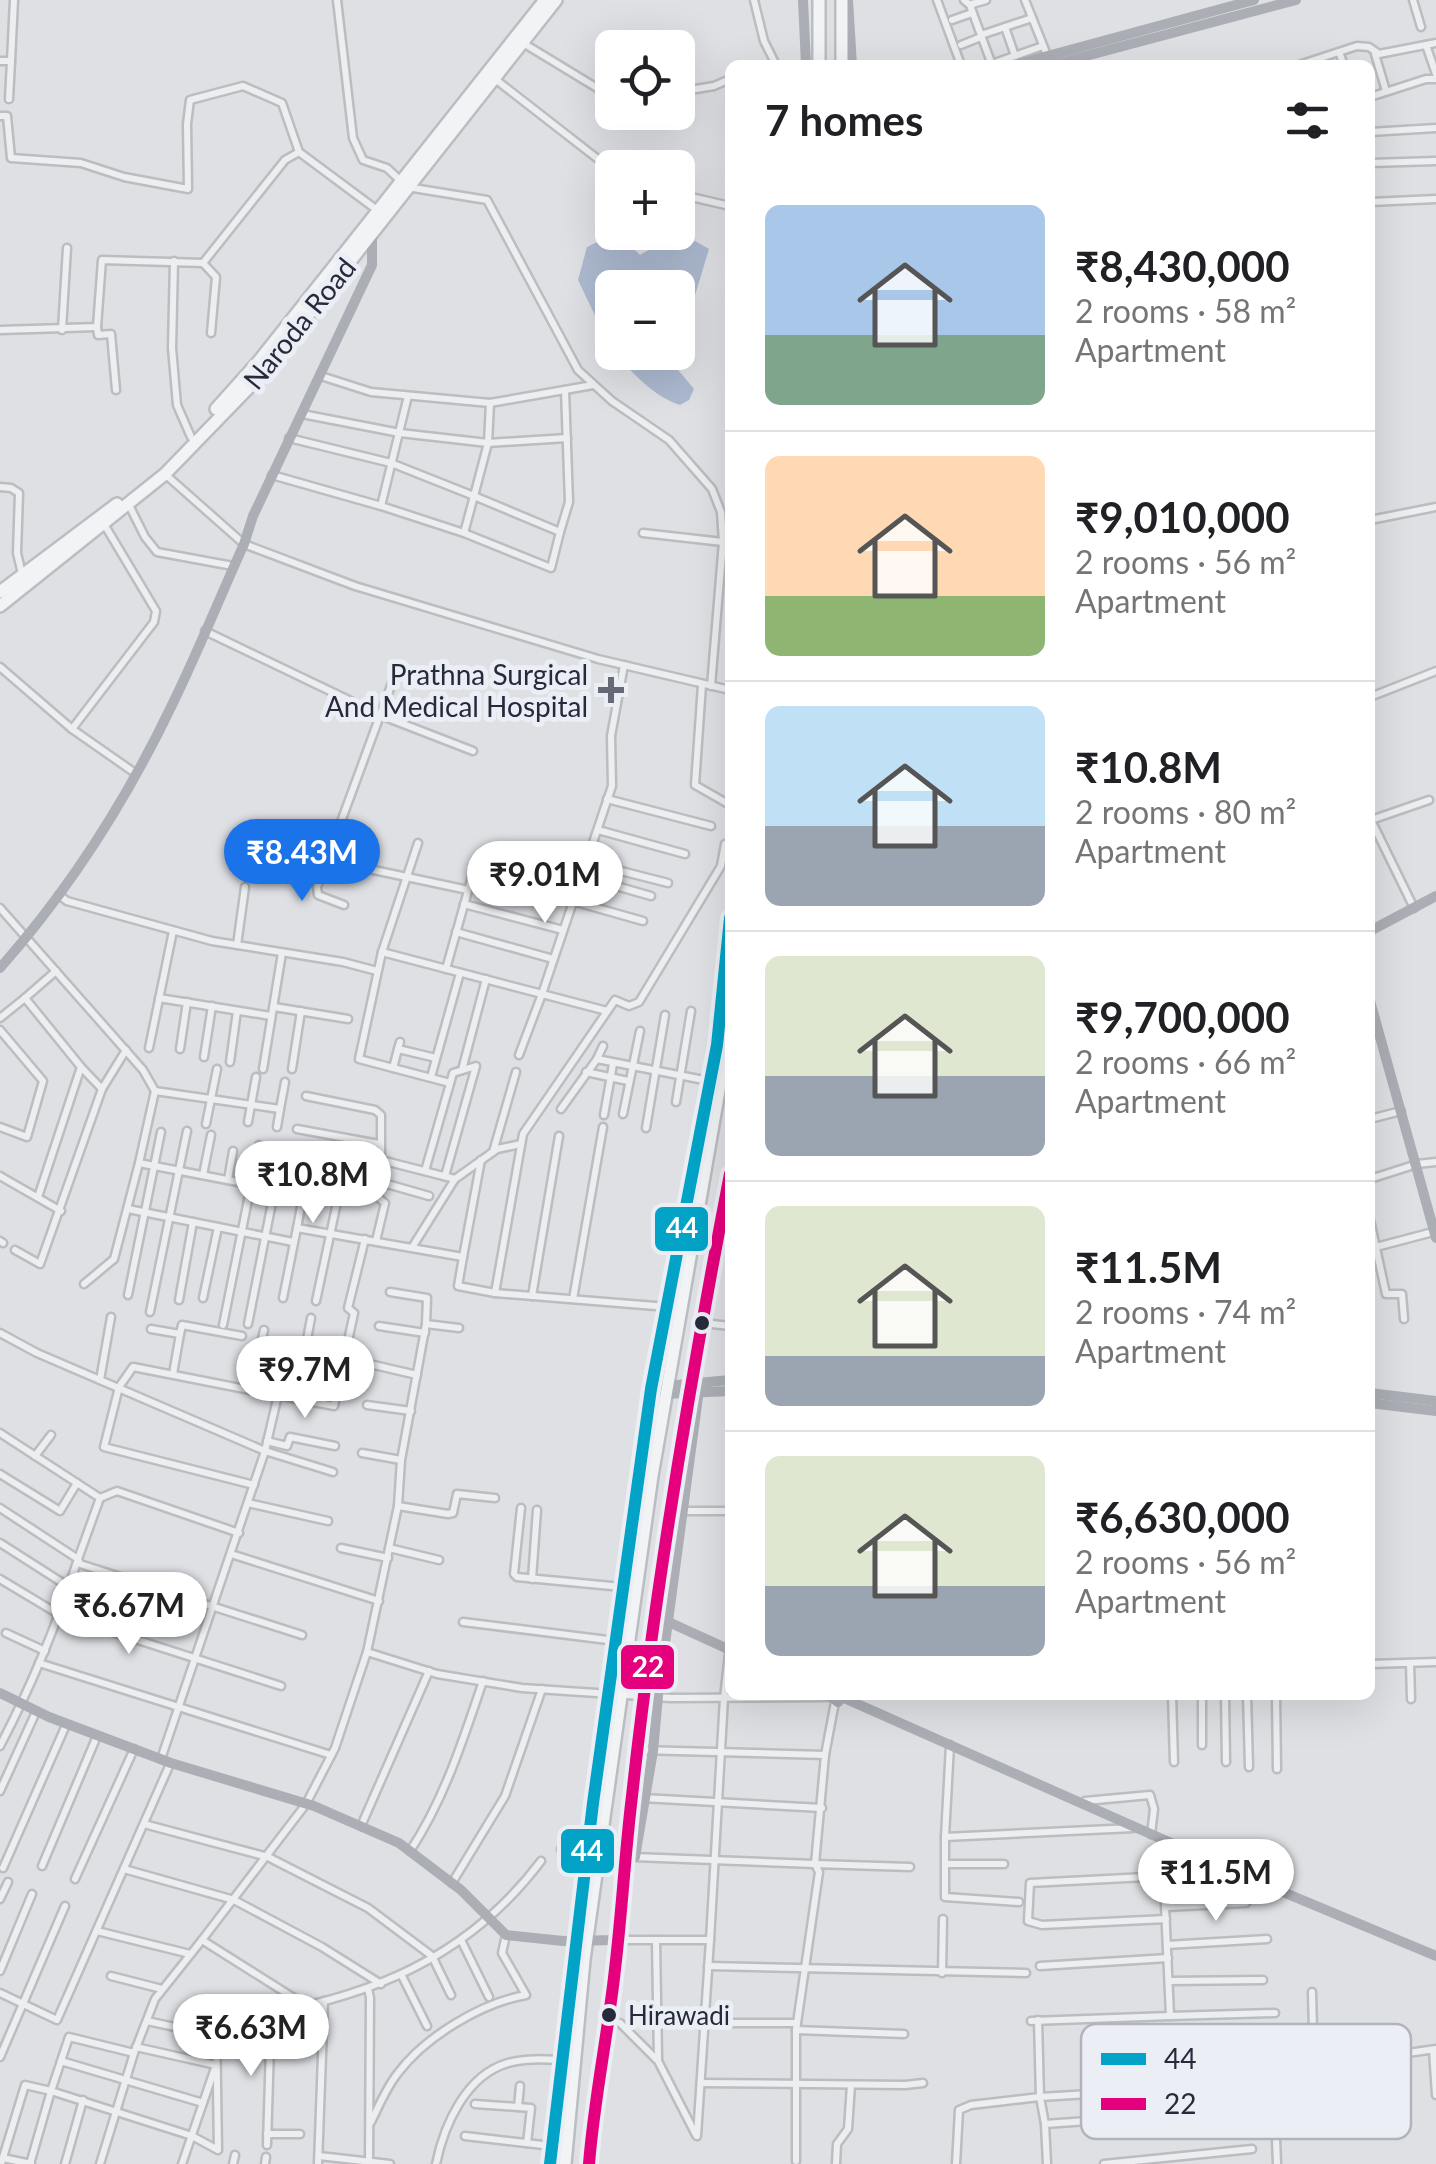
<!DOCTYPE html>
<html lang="en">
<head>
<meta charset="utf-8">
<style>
	:root { --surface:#fff; --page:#f6f6f6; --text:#202124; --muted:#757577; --line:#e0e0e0; --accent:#1a73e8 }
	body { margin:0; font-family:Lato,sans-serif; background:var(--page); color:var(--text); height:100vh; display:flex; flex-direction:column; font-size:38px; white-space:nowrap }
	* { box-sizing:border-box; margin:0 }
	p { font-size:32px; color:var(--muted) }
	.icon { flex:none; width:55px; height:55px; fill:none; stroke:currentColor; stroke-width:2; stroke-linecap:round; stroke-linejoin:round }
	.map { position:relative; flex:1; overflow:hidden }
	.side { position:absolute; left:725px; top:60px; width:650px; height:1640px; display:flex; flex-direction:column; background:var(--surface); border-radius:15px; box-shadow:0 10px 40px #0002 }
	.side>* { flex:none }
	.fabs { position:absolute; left:595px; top:30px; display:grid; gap:20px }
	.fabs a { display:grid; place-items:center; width:100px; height:100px; border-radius:15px; background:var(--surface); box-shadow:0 10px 40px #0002; font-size:50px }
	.price { position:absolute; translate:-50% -85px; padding:0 22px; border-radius:35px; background:#fff; color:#222; font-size:32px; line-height:65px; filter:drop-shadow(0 2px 5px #0008) }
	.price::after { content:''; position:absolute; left:50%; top:60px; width:30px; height:22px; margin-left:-15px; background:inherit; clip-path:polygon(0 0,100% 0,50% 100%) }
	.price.active { background:var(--accent); color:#fff }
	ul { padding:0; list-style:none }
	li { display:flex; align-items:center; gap:30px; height:250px; padding:0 40px }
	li+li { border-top:2px solid var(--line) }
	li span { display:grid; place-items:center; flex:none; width:280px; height:200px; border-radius:15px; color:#555 }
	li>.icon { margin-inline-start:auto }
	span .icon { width:120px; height:120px; fill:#fffc; stroke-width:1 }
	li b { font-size:42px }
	h2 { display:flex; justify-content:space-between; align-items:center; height:120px; padding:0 40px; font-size:42px }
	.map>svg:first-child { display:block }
	.water { fill:#acb9cf }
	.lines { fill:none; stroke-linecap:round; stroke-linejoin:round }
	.street-casing { stroke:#bbbdc0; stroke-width:11 }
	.primary-casing { stroke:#babdc1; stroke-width:16 }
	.street { stroke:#edeef0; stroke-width:6 }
	.secondary { stroke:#abaeb4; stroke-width:10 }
	.primary { stroke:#f2f3f4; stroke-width:11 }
	.bus-1-casing { stroke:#ebeef4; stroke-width:20 }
	.bus-2-casing { stroke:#ebeef4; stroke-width:20 }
	.bus-1 { stroke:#02a3c7; stroke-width:12 }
	.bus-2 { stroke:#e5007d; stroke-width:12 }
	.poi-dot { fill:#666a77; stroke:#ebeef4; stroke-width:4 }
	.bus-dot { fill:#262b3c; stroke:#ebeef4; stroke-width:4 }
	.labels { text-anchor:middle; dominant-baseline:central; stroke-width:10; stroke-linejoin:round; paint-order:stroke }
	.bus-label { font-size:26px; fill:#262b3c; stroke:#ebeef4; text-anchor:start }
	.street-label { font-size:28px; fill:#262b3c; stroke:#ebeef4 }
	.poi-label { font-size:28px; fill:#262b3c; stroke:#ebeef4; text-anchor:end }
	.key { fill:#ebeef4; stroke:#b0b4bd; stroke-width:2.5 }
	.key-label { font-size:28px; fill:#262b3c }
	.line-badge { stroke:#ebeef4; stroke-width:4 }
	.badge-label { font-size:28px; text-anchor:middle; font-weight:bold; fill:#fff }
</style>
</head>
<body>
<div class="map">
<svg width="1436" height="2164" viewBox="0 0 1436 2164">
	<rect width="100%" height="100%" fill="#dee0e4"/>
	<path class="water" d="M633 233 636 240 635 250 640 255 673 236 683 239 687 244 695 241 709 249 674 365 694 389 689 400 680 405C654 397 632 372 614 353L678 352V288H612V351L578 280 587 247C602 239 616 235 633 233Z"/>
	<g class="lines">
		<defs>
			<g id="street">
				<polyline points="337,0 353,138 363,160 387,168 407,187 487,200 578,370 612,401 669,440 712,489 721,512 723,542 711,686"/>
				<polyline points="754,0 764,41 776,65"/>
				<polyline points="937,0 961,65"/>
				<polyline points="964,0 971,6"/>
				<polyline points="986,0 972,4 971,8 992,65"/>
				<polyline points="1025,0 1047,55"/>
				<polyline points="1413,0 1421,27"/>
				<polyline points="952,20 972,13"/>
				<polyline points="1005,27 1015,56"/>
				<polyline points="981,35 1032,18"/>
				<polyline points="523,43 602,91 612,92"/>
				<polyline points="961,45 981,37"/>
				<polyline points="1426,45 1436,74"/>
				<polyline points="1339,52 1344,65"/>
				<polyline points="1375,54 1386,91"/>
				<polyline points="0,61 11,61 9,99"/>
				<polyline points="11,61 14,0"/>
				<polyline points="989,65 1043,46"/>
				<polyline points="1299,65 1357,46 1369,47 1379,54 1436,43"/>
				<polyline points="495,79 612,170"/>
				<polyline points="678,92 714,86 730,79"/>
				<polyline points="1370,97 1426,79 1436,79"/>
				<polyline points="0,116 7,116 11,158 81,163 124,177 188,189 187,124 190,100 243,86 282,103 299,152 377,210"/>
				<polyline points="1370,132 1436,128"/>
				<polyline points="1370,163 1436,161"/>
				<polyline points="678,194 730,206"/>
				<polyline points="1370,202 1436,199"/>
				<polyline points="174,261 172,348 177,405 191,437"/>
				<polyline points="203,263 216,277 211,333"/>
				<polyline points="97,327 98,335 111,334 116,390"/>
				<polyline points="0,330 97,327 102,260 203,263 285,160 299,152"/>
				<polyline points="62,330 67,248"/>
				<polyline points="321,376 371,392 490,403 593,385"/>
				<polyline points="302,414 400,433 488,443 567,438"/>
				<polyline points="289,438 391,463 474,496 488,443 490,403"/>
				<polyline points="166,475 244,544 355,586 598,659 730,690"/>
				<polyline points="272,475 381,506 408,396"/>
				<polyline points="0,487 11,488 19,493 17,553 22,574"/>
				<polyline points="129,505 145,537 157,552 233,566"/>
				<polyline points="381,506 464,533 551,568 560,532"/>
				<polyline points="1370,520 1436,507"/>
				<polyline points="464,533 474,496 560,532 569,502 565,390"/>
				<polyline points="643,533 723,542"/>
				<polyline points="205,631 380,715 473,751"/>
				<polyline points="0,667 72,729 135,773"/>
				<polyline points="702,685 695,785 730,805"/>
				<polyline points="1370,697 1436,671"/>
				<polyline points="72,729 154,622 156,611 104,524"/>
				<polyline points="607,799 711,826"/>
				<polyline points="1371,820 1414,908"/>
				<polyline points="1371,820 1429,800"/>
				<polyline points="598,830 685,854"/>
				<polyline points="418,843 382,952 542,994 612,786 611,736 624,665"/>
				<polyline points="586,862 668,883"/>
				<polyline points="369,869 468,890"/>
				<polyline points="581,876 651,896"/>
				<polyline points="59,895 67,901 212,941 343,962 377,971"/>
				<polyline points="464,904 563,930"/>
				<polyline points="344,905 318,895 317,887 392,683"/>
				<polyline points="0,908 143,1070 155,1091 139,1163 274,1189"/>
				<polyline points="456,932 553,959"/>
				<polyline points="237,945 245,887"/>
				<polyline points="382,952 359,1059 450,1083"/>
				<polyline points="446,969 473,873 643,921"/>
				<polyline points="159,998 271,1016"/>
				<polyline points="274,1007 348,1019"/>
				<polyline points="0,1018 25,998"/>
				<polyline points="0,1030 43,1081 27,1137 0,1127"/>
				<polyline points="400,1042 398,1049 436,1058"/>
				<polyline points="149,1048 173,931"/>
				<polyline points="180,1049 187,1002"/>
				<polyline points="519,1055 542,994 607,1011"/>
				<polyline points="204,1057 212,1006"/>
				<polyline points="597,1059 603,1046"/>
				<polyline points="230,1062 237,1011"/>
				<polyline points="81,1067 102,1089"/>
				<polyline points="393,1068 398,1049"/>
				<polyline points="263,1069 282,953"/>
				<polyline points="292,1069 301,1011"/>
				<polyline points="462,1070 486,979"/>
				<polyline points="586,1072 628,1081"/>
				<polyline points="431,1077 460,973"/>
				<polyline points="155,1091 280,1109 285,1082"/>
				<polyline points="306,1096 375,1110 381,1115 381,1160 455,1179 497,1149 521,1144"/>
				<polyline points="676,1102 691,1011"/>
				<polyline points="561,1109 597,1059 709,1081"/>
				<polyline points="623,1114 640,1031"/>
				<polyline points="604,1115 613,1064"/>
				<polyline points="1370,1119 1401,1111"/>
				<polyline points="248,1122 256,1077"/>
				<polyline points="206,1124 217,1069"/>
				<polyline points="277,1127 280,1109"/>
				<polyline points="646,1128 665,1015"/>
				<polyline points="297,1129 379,1144"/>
				<polyline points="493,1152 516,1072"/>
				<polyline points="425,1171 453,1073 476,1066 445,1176"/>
				<polyline points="203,1175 211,1135"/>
				<polyline points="0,1176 61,1211"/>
				<polyline points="1370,1179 1417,1164 1436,1162"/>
				<polyline points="228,1180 233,1151"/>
				<polyline points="380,1182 429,1196"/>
				<polyline points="38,1197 81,1067 25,998 56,971"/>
				<polyline points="128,1209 293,1242"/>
				<polyline points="1370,1220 1386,1294 1402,1294 1404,1319"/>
				<polyline points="297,1228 311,1153"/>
				<polyline points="0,1241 3,1243"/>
				<polyline points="376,1241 385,1203 376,1196 386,1163"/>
				<polyline points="413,1246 455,1179"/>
				<polyline points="1376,1247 1433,1232"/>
				<polyline points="15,1250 40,1264 102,1089 126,1050"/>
				<polyline points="725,1251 730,1252"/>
				<polyline points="463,1257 481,1160"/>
				<polyline points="84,1284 114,1259 139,1163"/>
				<polyline points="495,1293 523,1134 615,1000 629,1006 639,1002 721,866 725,844 730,845"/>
				<polyline points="128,1295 161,1132"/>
				<polyline points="532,1296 559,1136"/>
				<polyline points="203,1298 218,1227"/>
				<polyline points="283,1298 297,1228 463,1257 458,1286 495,1293 680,1308"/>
				<polyline points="573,1299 603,1127"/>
				<polyline points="179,1300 193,1222"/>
				<polyline points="316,1301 346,1160"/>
				<polyline points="150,1312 187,1131"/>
				<polyline points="248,1324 282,1152"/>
				<polyline points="426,1324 459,1328"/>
				<polyline points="712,1324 730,1326"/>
				<polyline points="223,1325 259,1145"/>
				<polyline points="379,1326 425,1333"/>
				<polyline points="151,1329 180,1334 173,1374"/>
				<polyline points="264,1330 250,1390 334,1406 354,1313 348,1308 365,1239"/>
				<polyline points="0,1333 37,1353 265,1451 278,1395"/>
				<polyline points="180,1334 182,1325 242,1336"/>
				<polyline points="374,1365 417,1375"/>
				<polyline points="100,1380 111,1317"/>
				<polyline points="250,1390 133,1367 119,1387 104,1447 254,1485"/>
				<polyline points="296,1399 311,1318"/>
				<polyline points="367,1405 411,1411"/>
				<polyline points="0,1433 100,1498 78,1559 80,1564 302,1635"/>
				<polyline points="267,1441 287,1446 290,1437 335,1446"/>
				<polyline points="362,1453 401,1460"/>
				<polyline points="35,1456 51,1435"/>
				<polyline points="0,1474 60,1511 77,1483"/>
				<polyline points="100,1498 117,1491 239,1533"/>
				<polyline points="248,1503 328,1521"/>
				<polyline points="398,1506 448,1514 453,1513 457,1494 495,1498"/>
				<path d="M0 1508 78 1559C57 1624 32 1685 0 1746"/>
				<polyline points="521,1508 514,1574 517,1577 622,1587"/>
				<polyline points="682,1511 730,1511"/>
				<polyline points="0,1543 69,1587"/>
				<polyline points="341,1548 388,1558"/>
				<polyline points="389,1548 439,1560"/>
				<polyline points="231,1554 379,1601"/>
				<polyline points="0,1579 60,1615 281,1686"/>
				<polyline points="532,1579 537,1510"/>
				<polyline points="463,1622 616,1641"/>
				<polyline points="6,1633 45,1651"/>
				<polyline points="367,1652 398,1506 401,1460 426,1324 427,1298 390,1292"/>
				<polyline points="39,1663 331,1755"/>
				<polyline points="1410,1663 1411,1699"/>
				<polyline points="1370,1664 1436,1662"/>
				<polyline points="1172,1695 1174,1762"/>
				<polyline points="1202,1695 1202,1745"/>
				<polyline points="1225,1695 1226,1762"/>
				<polyline points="1247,1695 1249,1767"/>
				<polyline points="1276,1695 1277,1769"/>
				<polyline points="639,1750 825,1755"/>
				<polyline points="161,1759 265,1451 333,1472"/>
				<polyline points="0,1791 36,1712"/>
				<polyline points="643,1798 822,1808"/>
				<polyline points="1085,1801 1150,1795 1154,1809 1151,1834"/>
				<polyline points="144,1824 268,1857 368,1908 432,1956 451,1995"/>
				<polyline points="361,1826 429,1671"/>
				<polyline points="945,1837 950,1745"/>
				<polyline points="1162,1840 1170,2016 1275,2013"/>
				<polyline points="561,1849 586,1850"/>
				<path d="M410 1851C444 1800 463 1740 483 1681"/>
				<polyline points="634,1857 815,1864 825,1755 835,1702"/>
				<polyline points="945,1864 1004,1864"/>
				<polyline points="42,1866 97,1736"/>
				<polyline points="3,1868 66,1725"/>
				<polyline points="124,1869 234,1900 322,1947 381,1984"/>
				<polyline points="1165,1876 1030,1883 1028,1921 1042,1925 1166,1919"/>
				<polyline points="75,1879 134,1749"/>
				<polyline points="452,1883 505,1796 542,1689"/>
				<polyline points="0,1899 8,1882"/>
				<polyline points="1019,1902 945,1897 945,1837 1133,1828"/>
				<polyline points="1166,1907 1246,1903 1259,1882"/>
				<polyline points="97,1931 190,1954"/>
				<polyline points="461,1940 489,1997"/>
				<polyline points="619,1940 710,1940 724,1698 730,1644"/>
				<polyline points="656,1940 658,2059"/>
				<polyline points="1167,1945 1267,1939"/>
				<polyline points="708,1966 1026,1973"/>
				<polyline points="1040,1966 1168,1958"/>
				<polyline points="0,1971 32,1894"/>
				<polyline points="942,1973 943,1919"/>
				<polyline points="111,1976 162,1989"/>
				<polyline points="402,1976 427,2026"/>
				<polyline points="1169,1981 1263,1980"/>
				<polyline points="368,1988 370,1998 369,2162"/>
				<polyline points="1312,1992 1314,2069"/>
				<polyline points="0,1993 57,2020 170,1764"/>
				<polyline points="305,2005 202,1940 306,1804 335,1748 367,1652 437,1674 522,1688 671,1698 830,1697"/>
				<polyline points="147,2021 216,2036"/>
				<polyline points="1031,2021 1170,2016"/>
				<polyline points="620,2023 658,2061 696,2135"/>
				<polyline points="705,2023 797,2023"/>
				<polyline points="796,2030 904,2034"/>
				<polyline points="1272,2035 1277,2164"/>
				<polyline points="1243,2041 1246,2108"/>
				<polyline points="136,2047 216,2065 182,2164"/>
				<polyline points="1433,2050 1436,2095"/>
				<polyline points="0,2057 65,1906"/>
				<polyline points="61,2061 69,2037 134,2053"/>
				<polyline points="701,2083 905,2085 923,2083"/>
				<path d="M203 2103 61 2061 51 2091 192 2136 218 2150 216 2022C346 2005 459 1970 541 1861"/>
				<polyline points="475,2104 531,2108 527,2143"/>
				<polyline points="518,2107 520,2086"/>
				<path d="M371 2122C379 2106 386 2088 398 2073 425 2037 481 2003 526 1995L502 1953 506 1935"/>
				<polyline points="1045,2124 1040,2097 1139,2091 1436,2049"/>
				<polyline points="267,2134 300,2134"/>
				<polyline points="465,2136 552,2146"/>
				<polyline points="697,2136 710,1940"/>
				<polyline points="267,2145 271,2013"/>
				<polyline points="319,2156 390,2164"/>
				<polyline points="3,2158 31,2164"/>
				<polyline points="796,2161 796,2030 819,1872 815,1864 910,1867"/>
				<polyline points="1,2164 25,2085 51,2091 30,2164"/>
				<polyline points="65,2164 83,2100"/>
				<polyline points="100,2164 134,2053 155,1999 202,1940"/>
				<polyline points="233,2164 235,2155"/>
				<polyline points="265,2164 266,2157"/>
				<polyline points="318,2164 324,2001"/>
				<path d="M436 2164C444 2125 466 2075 508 2063 529 2057 552 2060 573 2061"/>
				<polyline points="836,2164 837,2144 848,2129 851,2085"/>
				<polyline points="956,2164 959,2110 971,2105 1040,2097 1038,2020"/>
				<polyline points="1047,2164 1045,2124 1158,2116"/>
				<polyline points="1104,2164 1252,2149"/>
			</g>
			<g id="primary">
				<polyline points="842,0 842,65"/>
				<polyline points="819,65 819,0"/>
				<polyline points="216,409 259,361 545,0"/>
				<polyline points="0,592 117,504"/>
				<polyline points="0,606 165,474 259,377 556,0"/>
				<polyline points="565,2164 584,1960 652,1476 730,1027"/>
				<path d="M589 2164C594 2099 608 2034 615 1969 622 1911 625 1853 632 1796 655 1587 690 1380 730 1174"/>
			</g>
		</defs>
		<use href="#street" class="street-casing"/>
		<use href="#primary" class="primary-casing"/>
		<use href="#street" class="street"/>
		<g class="secondary">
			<polyline points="803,0 806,65"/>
			<polyline points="848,0 852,65"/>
			<polyline points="1015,65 1254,0"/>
			<polyline points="1052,65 1296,0"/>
			<polyline points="1370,931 1436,896"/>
			<path d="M0 968C69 890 127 799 172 705 198 652 220 597 244 544L253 516 372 265V231"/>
			<polyline points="1370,1001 1436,1238"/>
			<polyline points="666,1386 730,1380"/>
			<polyline points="1370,1393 1436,1401"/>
			<polyline points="665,1394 730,1391"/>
			<polyline points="1370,1403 1436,1411"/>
			<polyline points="662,1619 730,1650"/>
			<polyline points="0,1693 49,1717 171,1763 314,1806 399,1843 461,1890 506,1935 563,1941 618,1940"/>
			<polyline points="829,1695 838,1702 845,1695"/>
			<polyline points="844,1698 1259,1882 1436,1956"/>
			<polyline points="635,1857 653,1751 658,1696 700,1382"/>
			<polyline points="550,2164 593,1803 651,1389 717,1045 730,918"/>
		</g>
		<use href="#primary" class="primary"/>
		<defs>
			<polyline id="bus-1" points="550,2164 593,1803 651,1389 717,1045 730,918"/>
			<path id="bus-2" d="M589 2164C594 2099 608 2034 615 1969 622 1911 625 1853 632 1796 655 1587 690 1380 730 1174"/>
		</defs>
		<use href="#bus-1" class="bus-1-casing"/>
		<use href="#bus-2" class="bus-2-casing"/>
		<use href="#bus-1" class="bus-1"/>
		<use href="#bus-2" class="bus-2"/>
	</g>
	<path class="poi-dot" d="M606 675h10v10h10v10h-10v10h-10v-10h-10v-10h10z"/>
	<g class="bus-dot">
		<circle cx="702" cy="1323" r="9"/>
		<circle cx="609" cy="2015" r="9"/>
	</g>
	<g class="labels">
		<g class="bus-label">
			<text x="628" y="2015">Hirawadi</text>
		</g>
		<g class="street-label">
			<text transform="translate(299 323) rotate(-51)">Naroda Road</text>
		</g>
		<g class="poi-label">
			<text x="588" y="674">Prathna Surgical<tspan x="588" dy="32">And Medical Hospital</tspan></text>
		</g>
	</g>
	<rect x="1081" y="2024" width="330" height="115" rx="15" class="key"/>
	<rect x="1101" y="2053" width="45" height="12" fill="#02a3c7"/>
	<rect x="1101" y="2098" width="45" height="12" fill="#e5007d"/>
	<g class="key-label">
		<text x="1164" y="2069">44</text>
		<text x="1164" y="2114">22</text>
	</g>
	<g class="line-badge">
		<rect x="653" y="1205" width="57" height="48" rx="10" fill="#02a3c7"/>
		<rect x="619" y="1643" width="57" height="48" rx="10" fill="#e5007d"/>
		<rect x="559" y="1827" width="57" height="48" rx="10" fill="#02a3c7"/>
	</g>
	<g class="badge-label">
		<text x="682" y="1238">44</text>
		<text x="648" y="1677">22</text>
		<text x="587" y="1861">44</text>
	</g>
</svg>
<div class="fabs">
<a><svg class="icon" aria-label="locate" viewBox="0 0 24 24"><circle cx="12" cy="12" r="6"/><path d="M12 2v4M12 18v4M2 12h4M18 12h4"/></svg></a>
<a>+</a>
<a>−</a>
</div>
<b class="price active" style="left:302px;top:904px">₹8.43M</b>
<b class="price" style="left:545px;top:926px">₹9.01M</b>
<b class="price" style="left:313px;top:1226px">₹10.8M</b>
<b class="price" style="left:305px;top:1421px">₹9.7M</b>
<b class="price" style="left:129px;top:1657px">₹6.67M</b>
<b class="price" style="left:1216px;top:1924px">₹11.5M</b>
<b class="price" style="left:251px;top:2079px">₹6.63M</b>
<section class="side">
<h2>7 homes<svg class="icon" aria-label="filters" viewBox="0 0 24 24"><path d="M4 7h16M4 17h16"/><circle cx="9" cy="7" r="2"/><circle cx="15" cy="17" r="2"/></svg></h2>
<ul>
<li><span style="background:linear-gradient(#a9c7e8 65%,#7fa58c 0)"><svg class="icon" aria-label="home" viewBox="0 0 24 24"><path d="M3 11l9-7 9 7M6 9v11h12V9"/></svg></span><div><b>₹8,430,000</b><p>2 rooms · 58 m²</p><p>Apartment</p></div></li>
<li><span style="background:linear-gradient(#ffd9b3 70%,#8fb573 0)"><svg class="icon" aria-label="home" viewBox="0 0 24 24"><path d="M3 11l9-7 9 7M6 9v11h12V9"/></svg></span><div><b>₹9,010,000</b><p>2 rooms · 56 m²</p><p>Apartment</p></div></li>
<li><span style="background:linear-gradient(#bfe0f5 60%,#9aa5b1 0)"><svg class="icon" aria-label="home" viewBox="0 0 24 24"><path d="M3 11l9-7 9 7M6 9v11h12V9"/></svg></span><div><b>₹10.8M</b><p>2 rooms · 80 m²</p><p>Apartment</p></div></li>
<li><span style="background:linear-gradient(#dfe7d0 60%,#9aa5b1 0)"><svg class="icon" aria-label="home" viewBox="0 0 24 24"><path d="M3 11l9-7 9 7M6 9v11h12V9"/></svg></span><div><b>₹9,700,000</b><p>2 rooms · 66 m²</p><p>Apartment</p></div></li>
<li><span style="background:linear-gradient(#dfe7d0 75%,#9aa5b1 0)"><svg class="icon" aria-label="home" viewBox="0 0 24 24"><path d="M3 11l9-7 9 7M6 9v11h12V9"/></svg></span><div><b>₹11.5M</b><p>2 rooms · 74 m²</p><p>Apartment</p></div></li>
<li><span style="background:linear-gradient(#dfe7d0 65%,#9aa5b1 0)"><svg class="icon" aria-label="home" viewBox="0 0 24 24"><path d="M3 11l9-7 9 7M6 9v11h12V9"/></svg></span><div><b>₹6,630,000</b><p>2 rooms · 56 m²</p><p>Apartment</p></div></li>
</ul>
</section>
</div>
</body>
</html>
